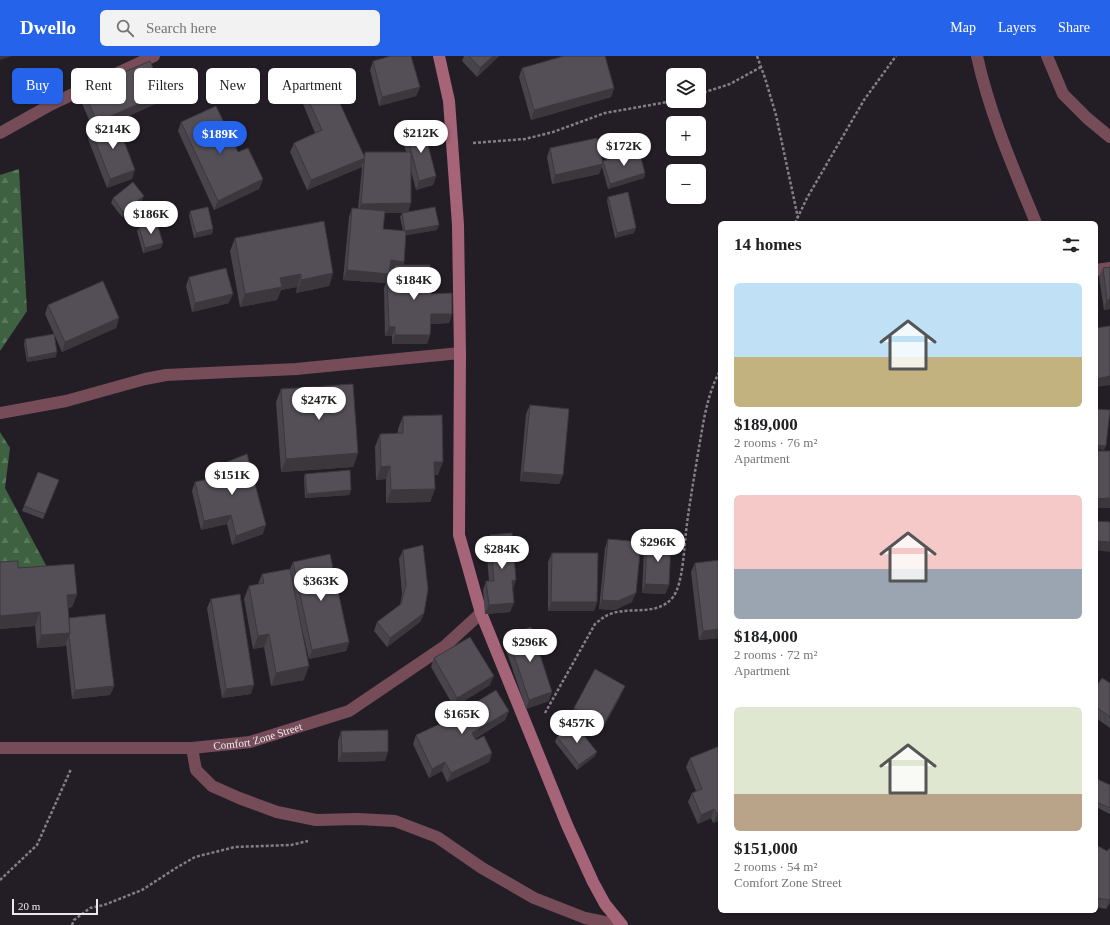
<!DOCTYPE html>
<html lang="en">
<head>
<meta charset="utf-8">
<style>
	:root { --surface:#fff; --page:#f2f2f2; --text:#202124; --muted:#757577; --accent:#2563eb }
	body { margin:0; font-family:Georgia,serif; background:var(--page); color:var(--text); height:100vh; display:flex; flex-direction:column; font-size:15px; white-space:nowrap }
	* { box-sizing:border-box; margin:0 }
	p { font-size:13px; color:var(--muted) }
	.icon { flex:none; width:22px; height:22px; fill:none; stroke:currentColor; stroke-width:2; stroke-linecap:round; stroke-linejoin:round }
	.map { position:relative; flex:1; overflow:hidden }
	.drawer { position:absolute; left:718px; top:165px; width:380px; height:692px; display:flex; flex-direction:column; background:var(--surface); border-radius:6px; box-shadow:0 1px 3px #0004 }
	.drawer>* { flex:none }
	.top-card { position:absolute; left:12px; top:12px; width:380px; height:36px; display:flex; gap:8px }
	.fabs { position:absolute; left:666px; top:12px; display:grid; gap:8px }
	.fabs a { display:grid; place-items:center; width:40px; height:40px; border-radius:6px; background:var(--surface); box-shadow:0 1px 3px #0004; font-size:20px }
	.scale { position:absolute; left:12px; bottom:10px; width:86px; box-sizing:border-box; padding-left:4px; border:2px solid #ebe8ed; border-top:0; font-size:11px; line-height:14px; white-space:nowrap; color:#ebe8ed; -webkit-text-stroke:3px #231e26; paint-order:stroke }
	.price { position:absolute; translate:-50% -34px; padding:0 9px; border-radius:14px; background:#fff; color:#222; font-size:13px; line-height:26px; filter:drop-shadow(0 1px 2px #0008) }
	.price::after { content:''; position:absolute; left:50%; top:24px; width:12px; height:9px; margin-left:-6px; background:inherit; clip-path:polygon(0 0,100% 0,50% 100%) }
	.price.active { background:var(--accent); color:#fff }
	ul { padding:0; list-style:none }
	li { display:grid; align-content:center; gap:8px; height:212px; padding:0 16px }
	li span { display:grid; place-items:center; height:124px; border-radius:6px; color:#555 }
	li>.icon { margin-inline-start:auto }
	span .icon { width:72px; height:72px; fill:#fffc; stroke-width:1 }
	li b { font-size:17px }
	h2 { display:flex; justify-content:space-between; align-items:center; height:48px; padding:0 16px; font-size:17px }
	.pill { padding:0 14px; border-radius:6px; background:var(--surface); box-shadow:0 1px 3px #0004; font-size:14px; line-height:36px }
	.pill.active { background:var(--accent); color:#fff }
	header { display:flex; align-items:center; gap:24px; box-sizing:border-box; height:56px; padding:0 20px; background:var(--accent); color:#fff }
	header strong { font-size:19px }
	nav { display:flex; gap:22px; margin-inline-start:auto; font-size:14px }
	.search { width:280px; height:36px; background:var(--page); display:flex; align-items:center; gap:10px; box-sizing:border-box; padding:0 14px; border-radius:6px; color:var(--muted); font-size:15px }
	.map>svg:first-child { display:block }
	.forest { fill:url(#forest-firs) }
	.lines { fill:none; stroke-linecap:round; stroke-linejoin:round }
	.path { stroke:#837f86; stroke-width:2.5; stroke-dasharray:3 2; stroke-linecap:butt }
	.street { stroke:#754c58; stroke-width:12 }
	.secondary { stroke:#a56477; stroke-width:12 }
	.wall { fill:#48444b; fill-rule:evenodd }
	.shaded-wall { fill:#3b373d }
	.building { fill:#544f57; stroke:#3b373d }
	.labels { text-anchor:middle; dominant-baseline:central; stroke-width:3.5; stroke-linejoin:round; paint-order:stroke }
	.street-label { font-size:11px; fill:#ebe8ed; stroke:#231e26 }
</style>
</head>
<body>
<header>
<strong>Dwello</strong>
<div class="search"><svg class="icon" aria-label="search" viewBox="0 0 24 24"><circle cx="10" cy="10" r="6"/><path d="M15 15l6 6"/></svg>Search here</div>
<nav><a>Map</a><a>Layers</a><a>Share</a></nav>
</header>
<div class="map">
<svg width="1110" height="869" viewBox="0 0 1110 869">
	<defs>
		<pattern id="forest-firs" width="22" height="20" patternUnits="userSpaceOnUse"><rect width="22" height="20" fill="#3e6241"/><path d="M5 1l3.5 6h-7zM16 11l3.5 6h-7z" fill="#5a785d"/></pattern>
	</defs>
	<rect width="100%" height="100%" fill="#231e26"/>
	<g class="forest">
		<polygon points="19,113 27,255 0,295 0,119"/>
		<polygon points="0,376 10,392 5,432 49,515 0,511"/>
	</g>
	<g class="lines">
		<g class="path">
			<polyline points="757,0 765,22 776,59 798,162"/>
			<polyline points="699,38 730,28 761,11"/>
			<polyline points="473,87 525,83 553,76 605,57 673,45"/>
			<polyline points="795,167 807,142 864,44 896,0"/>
			<path d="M545 657 595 568C601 563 606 559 613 557 633 551 658 560 673 541 683 528 684 492 686 476 689 449 694 423 698 397 703 370 706 340 720 315"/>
			<polyline points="0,824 37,789 71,713"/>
			<polyline points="72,869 74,864 90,852 104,849 142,834 176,812 195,801 235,791 291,789 308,785"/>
		</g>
		<g class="street">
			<path d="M977 0C990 59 1013 111 1036 167"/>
			<polyline points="1047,0 1063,38 1087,62 1110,81"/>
			<polyline points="0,77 52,48 154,0"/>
			<polyline points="1096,214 1110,212"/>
			<polyline points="0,357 66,345 145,323 166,319 296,313 460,297"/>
			<path id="s1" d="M0 692H192L250 686 349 655 445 590 481 557"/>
			<polyline points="192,692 196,714 212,730 239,742 277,756 316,764 358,763 395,765 437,781 482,812 534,842 585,862 619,869"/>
		</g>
		<polyline class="secondary" points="439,0 449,45 458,169 460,297 459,479 481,557 567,769 593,826 605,848 622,869"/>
	</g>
	<g class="wall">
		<polygon points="464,0 499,0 477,21 462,5"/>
		<polygon points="373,5 420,31 416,40 379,50 370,14"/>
		<polygon points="522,12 614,32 611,41 531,64 519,21"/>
		<polygon points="83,34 160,46 117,65 132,123 107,132 88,83 91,74 93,73 80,43"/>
		<path d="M306 39 364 100 365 96H406L403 84 406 75 436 120 433 129 416 134 411 115 408 156 437 174 406 179 404 206 403 209 431 238 452 258 449 267 431 268 430 279 427 288H392V280H385L384 232 386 227 343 224 349 161 352 152 358 153 362 111 307 134 290 96 294 87 315 77 303 48ZM385 157H403H402L400 161 403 175 383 173ZM390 214H394L392 218V223H388Z"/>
		<polygon points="181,66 238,96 263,123 259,133 214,154 178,75"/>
		<polygon points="550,92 602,107 603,105 645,117 644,122 608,133 602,111 599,118 552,128 547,101"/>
		<polygon points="608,141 634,177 615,182 607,145"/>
		<polygon points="113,142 142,145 122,161 111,147"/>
		<polygon points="190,155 213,173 212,178 194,182 189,160"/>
		<polygon points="139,171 161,192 143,197 137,175"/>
		<polygon points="235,182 333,217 329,230 296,237 297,231 281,234 277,244 240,251 230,195"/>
		<polygon points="1103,212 1110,253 1104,254 1099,221"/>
		<polygon points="189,221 229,247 192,256 186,230"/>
		<polygon points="48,249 119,262 116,272 62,296 54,278 56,301 27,306 24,288 25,283 54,278 45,258"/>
		<polygon points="281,333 358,397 353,411 281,416 276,346"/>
		<polygon points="530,349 563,419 559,428 520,425 526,358"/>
		<polygon points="403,360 438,419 435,419 435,433 430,446 386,447 386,423 376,424 375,391 380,378 398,377 398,373"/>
		<polygon points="214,411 263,478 232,489 227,468 201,474 192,435 195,426 211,422 211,421"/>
		<polygon points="305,418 351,434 349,439 305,442 304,422"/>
		<polygon points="59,424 43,463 22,455 24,450"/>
		<polygon points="490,479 513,533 510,556 485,558 483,534 486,525 489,525 486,488"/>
		<polygon points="608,483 632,546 615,554 599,553 605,492"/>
		<polygon points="647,485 669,529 665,538 642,537 644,494"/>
		<polygon points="403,494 424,557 420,566 387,591 374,575 377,566 400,549 402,538 399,503"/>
		<polygon points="552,497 597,546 594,555 548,555 548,506"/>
		<polygon points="0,506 18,512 77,538 72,551 68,552 69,562 114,630 110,639 72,643 66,588 65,590 37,592 35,570 0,573"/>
		<polygon points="293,506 349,586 346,595 309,603 299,560 304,624 271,630 264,591 253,593 244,543 249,530 258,528 262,518 290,513"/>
		<polygon points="695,507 720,582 699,584 691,516"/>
		<polygon points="211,543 251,638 222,642 207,552"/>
		<polygon points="507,579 549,645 526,653 504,588"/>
		<polygon points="434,602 490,629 454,651 431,611"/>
		<polygon points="1110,627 1110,672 1096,662 1096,631"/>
		<polygon points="621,639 600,677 571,661 574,652"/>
		<polygon points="509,655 505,664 475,683 476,684 492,697 489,706 447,726 442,715 429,722 413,688 416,679 444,667 450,664 451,662"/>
		<polygon points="341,675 385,705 338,706 338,685"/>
		<polygon points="557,681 595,700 577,714 555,686"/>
		<polygon points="720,690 720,764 713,767 711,762 698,768 688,746 692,737 696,735 686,711 690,702"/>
		<polygon points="1096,724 1110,729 1110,758 1096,751"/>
		<polygon points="1096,789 1107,795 1110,792 1110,847 1106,853 1096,851"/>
	</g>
	<g class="shaded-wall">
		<polygon points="0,0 12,0 0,4"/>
		<polygon points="493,0 499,0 477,21 480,12"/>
		<polygon points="420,31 416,40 379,50 382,41"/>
		<polygon points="614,32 611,41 531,64 534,54"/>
		<polygon points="164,37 160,46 93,75 97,66"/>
		<polygon points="365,102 361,111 307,134 311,124"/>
		<polygon points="603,108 599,118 552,128 555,119"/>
		<polygon points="135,114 132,123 107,132 110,123"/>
		<polygon points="645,117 644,122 608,133 610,128"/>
		<polygon points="436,120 433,129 416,134 419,125"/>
		<polygon points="263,123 259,133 214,154 218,145"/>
		<polygon points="144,140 142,145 122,161 123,156"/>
		<polygon points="411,147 408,157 357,157 361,148"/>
		<polygon points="439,169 437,174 403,180 405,175"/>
		<polygon points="636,172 634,177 615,182 617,177"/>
		<polygon points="213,173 212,178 194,182 196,177"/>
		<polygon points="163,187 161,192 143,197 145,192"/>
		<polygon points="391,204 404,206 401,215 395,209 394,214 387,214"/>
		<polygon points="347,214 389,218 386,227 343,224"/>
		<polygon points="333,217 329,230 296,237 301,224"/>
		<polygon points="301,218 297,231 281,234 277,244 240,251 245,238 280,222"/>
		<polygon points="233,238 229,247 192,256 195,247"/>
		<polygon points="1107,244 1110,244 1110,253 1104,254"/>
		<polygon points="431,258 452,258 449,267 428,268"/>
		<polygon points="119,262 116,272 62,296 65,286"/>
		<polygon points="389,271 395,271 392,280 385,280"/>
		<polygon points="395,279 430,279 427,288 392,288"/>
		<polygon points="57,296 56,301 27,306 28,302"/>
		<polygon points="1110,320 1110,329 1096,331 1096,323"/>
		<polygon points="1096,389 1106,390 1104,394 1096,393"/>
		<polygon points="358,397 353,411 281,416 286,403"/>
		<polygon points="434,406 443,406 438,419 429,419"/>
		<polygon points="390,410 386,423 376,424 381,411"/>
		<polygon points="523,416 563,419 559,428 520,425"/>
		<polygon points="435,433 430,446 386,447 391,434"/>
		<polygon points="351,434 349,439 305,442 307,438"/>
		<polygon points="1110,442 1110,452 1096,452 1096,443"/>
		<polygon points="231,459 227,468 201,474 204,465"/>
		<polygon points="266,469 263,478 232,489 236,480"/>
		<polygon points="1096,485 1110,486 1110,496 1096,494"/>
		<polygon points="516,524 513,534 512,525"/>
		<polygon points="645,528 669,529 665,538 642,537"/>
		<polygon points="636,537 632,546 615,554 599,553 602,544"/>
		<polygon points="77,538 72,551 62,552 67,539"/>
		<polygon points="551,546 597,546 594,555 548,555"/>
		<polygon points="514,547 510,556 485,558 489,549"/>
		<polygon points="40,556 35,570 0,573 0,560"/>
		<polygon points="424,557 420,566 387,591 390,582"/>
		<polygon points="720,573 720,582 699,584 703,575"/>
		<polygon points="70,577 65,590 37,592 41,579"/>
		<polygon points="269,578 264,591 253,593 258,580"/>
		<polygon points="349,586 346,595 309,603 312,594"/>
		<polygon points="309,610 304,624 271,630 276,617"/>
		<polygon points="494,620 490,629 454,651 457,642"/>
		<polygon points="254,629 251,638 222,642 226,633"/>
		<polygon points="114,630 110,639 72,643 75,634"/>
		<polygon points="625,630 621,639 600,677 604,668"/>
		<polygon points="552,636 549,645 526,653 529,644"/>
		<polygon points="509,655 505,664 469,686 472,677"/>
		<polygon points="388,696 385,705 338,706 342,697"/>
		<polygon points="597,696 595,700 577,714 579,709"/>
		<polygon points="492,697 489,706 447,726 451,717"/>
		<polygon points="445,706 442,715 429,722 432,713"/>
		<polygon points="714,753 711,762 698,768 701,759"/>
		<polygon points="720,757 720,764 713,767 717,758"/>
		<polygon points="1110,843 1110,847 1106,853 1109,844"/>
	</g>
	<g class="building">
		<polygon points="391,0 411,0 420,31 382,41 373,5"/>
		<polygon points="469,0 493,0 480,12"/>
		<polygon points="564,0 605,0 614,32 534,54 522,12"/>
		<polygon points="150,5 164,37 97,66 83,34"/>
		<polygon points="331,28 365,102 311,124 294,87 322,74 306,39"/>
		<polygon points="216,50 238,96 248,92 263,123 218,145 181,66"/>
		<polygon points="116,64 135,114 110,123 91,74"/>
		<polygon points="423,70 436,120 419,125 406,75"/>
		<polygon points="597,82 603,108 555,119 550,92"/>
		<polygon points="639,95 645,117 610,128 603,105"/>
		<polygon points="365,96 411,96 411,147 361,148"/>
		<polygon points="133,126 144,140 123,156 113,142"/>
		<polygon points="628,136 636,172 617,177 608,141"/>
		<polygon points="208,151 213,173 196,177 190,155"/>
		<polygon points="435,151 439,169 405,175 402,157"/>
		<polygon points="352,152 385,155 383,173 406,175 404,206 391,204 389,218 347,214"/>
		<polygon points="156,165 163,187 145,192 139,171"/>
		<polygon points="324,165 333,217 301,224 301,218 280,222 282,231 245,238 235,182"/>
		<polygon points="395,209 430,209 431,238 452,237 452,258 431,258 430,279 395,279 395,271 389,271 387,223 396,223"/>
		<polygon points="1110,211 1110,244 1107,244 1103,212"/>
		<polygon points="226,212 233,238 195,247 189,221"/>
		<polygon points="103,225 119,262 65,286 48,249"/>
		<polygon points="1110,270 1110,320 1096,323 1096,272"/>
		<polygon points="54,278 57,296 28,302 25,283"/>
		<polygon points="353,328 358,397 286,403 281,333"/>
		<polygon points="530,349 569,353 563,419 523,416"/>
		<polygon points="1096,353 1110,354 1106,390 1096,389"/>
		<polygon points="442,359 443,406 434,406 435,433 391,434 390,410 381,411 380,378 403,377 403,360"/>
		<polygon points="1096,395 1110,395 1110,442 1096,443"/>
		<polygon points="247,398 266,469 236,480 231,459 204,465 195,426 217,421 214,411"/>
		<polygon points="350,414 351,434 307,438 305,418"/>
		<polygon points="38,416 59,424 45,458 24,450"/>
		<polygon points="1096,465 1110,466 1110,486 1096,485"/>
		<polygon points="512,477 516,524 512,525 514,547 489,549 486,525 494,525 490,479"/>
		<polygon points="608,483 641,486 636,537 618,545 602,544"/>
		<polygon points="647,485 671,486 669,529 645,528"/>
		<polygon points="423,489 428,533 424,557 390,582 377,566 401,548 406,529 403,494"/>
		<polygon points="552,497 598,497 597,546 551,546"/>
		<polygon points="330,498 349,586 312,594 293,506"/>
		<polygon points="720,504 720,573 703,575 695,507"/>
		<polygon points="18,505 18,512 74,508 77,538 67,539 70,577 41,579 40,556 0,560 0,506"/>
		<polygon points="290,513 309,610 276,617 269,578 258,580 249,530 264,527 262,518"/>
		<polygon points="240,538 254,629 226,633 211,543"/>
		<polygon points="105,558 114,630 75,634 69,579 70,577 69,562"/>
		<polygon points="531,571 552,636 529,644 507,579"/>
		<polygon points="470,581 494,620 457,642 434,602"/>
		<polygon points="595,613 625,630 604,668 574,652"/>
		<polygon points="1102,622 1110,627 1110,661 1096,651 1096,631"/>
		<polygon points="496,634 509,655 472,677 476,684 484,680 492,697 451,717 445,706 432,713 416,679 444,666 444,667 452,664 451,662"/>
		<polygon points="574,667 597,696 579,709 557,681"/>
		<polygon points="388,674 388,696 342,697 341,675"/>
		<polygon points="720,690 720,757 717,758 714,753 701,759 692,737 702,733 690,702"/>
		<polygon points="1097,723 1110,729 1110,752 1096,746 1096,724"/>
		<polygon points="1096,789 1107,795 1110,792 1110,843 1109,844 1096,842 1096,809 1097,808 1096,807"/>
	</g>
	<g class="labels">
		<g class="street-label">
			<text stroke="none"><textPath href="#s1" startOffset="259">Comfort Zone Street</textPath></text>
		</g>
	</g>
</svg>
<div class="fabs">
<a><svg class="icon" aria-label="layers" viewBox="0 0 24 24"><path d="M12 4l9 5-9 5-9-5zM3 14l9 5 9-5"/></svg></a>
<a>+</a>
<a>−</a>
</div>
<div class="scale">20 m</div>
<b class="price" style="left:113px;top:94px">$214K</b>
<b class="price" style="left:421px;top:98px">$212K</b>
<b class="price active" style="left:220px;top:99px">$189K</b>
<b class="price" style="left:624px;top:111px">$172K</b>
<b class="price" style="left:151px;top:179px">$186K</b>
<b class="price" style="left:414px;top:245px">$184K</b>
<b class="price" style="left:319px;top:365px">$247K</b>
<b class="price" style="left:232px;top:440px">$151K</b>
<b class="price" style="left:658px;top:507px">$296K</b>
<b class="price" style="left:502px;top:514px">$284K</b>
<b class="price" style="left:321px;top:546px">$363K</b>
<b class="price" style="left:530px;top:607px">$296K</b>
<b class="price" style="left:462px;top:679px">$165K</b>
<b class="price" style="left:577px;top:688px">$457K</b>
<div class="top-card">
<a class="pill active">Buy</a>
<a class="pill">Rent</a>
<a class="pill">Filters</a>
<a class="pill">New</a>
<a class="pill">Apartment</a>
</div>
<section class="drawer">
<h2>14 homes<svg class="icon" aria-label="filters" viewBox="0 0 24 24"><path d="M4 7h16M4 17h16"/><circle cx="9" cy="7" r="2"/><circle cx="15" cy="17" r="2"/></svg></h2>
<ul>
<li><span style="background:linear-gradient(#bfe0f5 60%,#c2b280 0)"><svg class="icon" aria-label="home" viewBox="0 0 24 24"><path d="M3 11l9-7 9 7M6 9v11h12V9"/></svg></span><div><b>$189,000</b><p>2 rooms · 76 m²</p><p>Apartment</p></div></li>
<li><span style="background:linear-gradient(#f6c9c9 60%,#9aa5b1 0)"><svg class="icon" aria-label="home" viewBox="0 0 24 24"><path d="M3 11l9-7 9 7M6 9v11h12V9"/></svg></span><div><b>$184,000</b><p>2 rooms · 72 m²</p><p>Apartment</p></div></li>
<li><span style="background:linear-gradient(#dfe7d0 70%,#b9a48a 0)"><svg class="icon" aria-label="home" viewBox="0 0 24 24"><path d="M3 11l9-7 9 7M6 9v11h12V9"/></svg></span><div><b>$151,000</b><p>2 rooms · 54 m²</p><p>Comfort Zone Street</p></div></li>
</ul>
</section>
</div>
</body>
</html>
